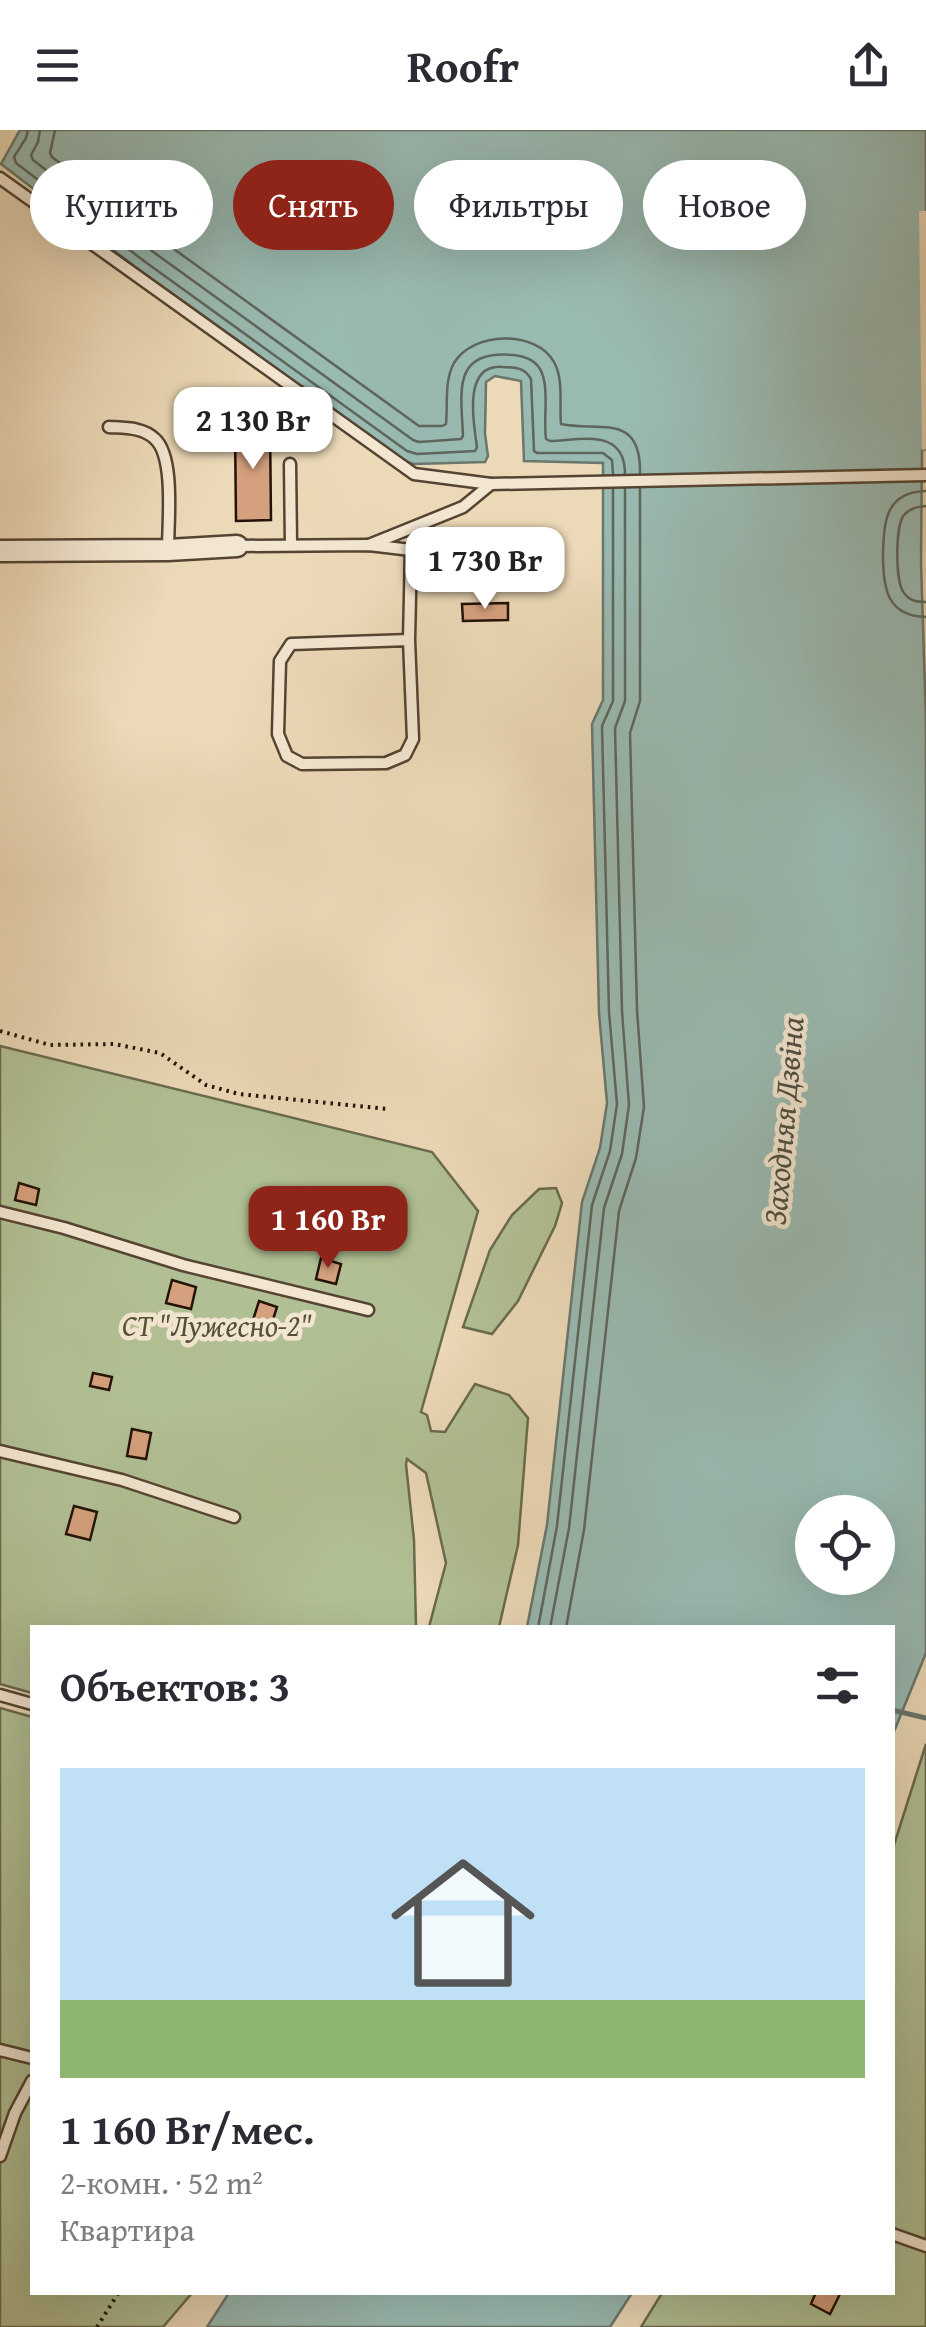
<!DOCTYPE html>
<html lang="ru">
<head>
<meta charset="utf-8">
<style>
	:root { --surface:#fff; --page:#f2f2f3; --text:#2b2b33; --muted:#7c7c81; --accent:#8f2418 }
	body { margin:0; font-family:"Gentium Book Plus",serif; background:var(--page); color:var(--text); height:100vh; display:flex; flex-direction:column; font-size:38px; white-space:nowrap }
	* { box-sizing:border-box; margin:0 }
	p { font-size:32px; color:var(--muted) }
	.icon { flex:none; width:55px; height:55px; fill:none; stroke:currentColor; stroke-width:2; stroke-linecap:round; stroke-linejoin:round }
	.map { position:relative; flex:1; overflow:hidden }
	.sheet { position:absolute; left:30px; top:1495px; width:865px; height:670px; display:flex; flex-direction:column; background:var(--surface); border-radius:0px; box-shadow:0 10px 40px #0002 }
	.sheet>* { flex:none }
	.hud { position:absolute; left:30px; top:30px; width:868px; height:90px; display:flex; gap:20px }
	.buttons { position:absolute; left:795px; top:1365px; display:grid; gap:20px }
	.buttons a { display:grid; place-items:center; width:100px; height:100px; border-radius:50%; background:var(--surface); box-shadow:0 10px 40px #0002; font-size:50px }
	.price { position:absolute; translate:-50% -85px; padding:0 22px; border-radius:20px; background:#fff; color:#222; font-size:32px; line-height:65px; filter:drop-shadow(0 2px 5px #0008) }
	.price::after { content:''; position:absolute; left:50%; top:60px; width:30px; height:22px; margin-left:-15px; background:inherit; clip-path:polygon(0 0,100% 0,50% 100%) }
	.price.active { background:var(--accent); color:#fff }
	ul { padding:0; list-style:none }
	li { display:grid; align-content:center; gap:20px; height:530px; padding:0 30px }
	li span { display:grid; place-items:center; height:310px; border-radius:0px; color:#555 }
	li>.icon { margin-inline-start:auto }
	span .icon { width:180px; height:180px; fill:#fffc; stroke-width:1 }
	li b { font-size:42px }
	h2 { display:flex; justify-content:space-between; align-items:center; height:120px; padding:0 30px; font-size:42px }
	.pill { padding:0 35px; border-radius:45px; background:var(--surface); box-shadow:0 10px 40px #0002; font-size:35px; line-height:90px }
	.pill.active { background:var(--accent); color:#fff }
	header { display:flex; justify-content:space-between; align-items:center; height:130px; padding:0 30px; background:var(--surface); font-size:45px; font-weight:800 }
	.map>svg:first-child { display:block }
	.green { fill:#b1c094; stroke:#6a6a4e; stroke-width:2.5 }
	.water { fill:#99bab1; stroke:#6a776d; stroke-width:2.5; fill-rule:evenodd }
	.pier { fill:#ecd9b7 }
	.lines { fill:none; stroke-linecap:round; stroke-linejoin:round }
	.shore { stroke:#5e665c; stroke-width:2.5 }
	.stream { stroke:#6a776d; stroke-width:5 }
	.building { fill:#d4a07d; stroke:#231307; stroke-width:2.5 }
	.lane-casing { stroke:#543; stroke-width:15 }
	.street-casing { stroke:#543; stroke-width:25 }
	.path { stroke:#231307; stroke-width:4; stroke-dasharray:2.5 5; stroke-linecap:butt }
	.lane { stroke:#f3e6d0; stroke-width:10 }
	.street { stroke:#f3e6d0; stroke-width:20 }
	.labels { text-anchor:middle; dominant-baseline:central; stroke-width:9; stroke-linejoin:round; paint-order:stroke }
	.park-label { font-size:30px; font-style:italic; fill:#555038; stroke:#f3e6d0 }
	.water-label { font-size:32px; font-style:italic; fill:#4c4d42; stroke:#f3e6d0 }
</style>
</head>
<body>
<header><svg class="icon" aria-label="menu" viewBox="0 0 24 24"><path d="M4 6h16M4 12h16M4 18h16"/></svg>Roofr<svg class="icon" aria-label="share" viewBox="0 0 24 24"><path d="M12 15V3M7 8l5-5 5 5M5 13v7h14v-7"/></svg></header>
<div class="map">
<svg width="926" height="2197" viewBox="0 0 926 2197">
	<rect width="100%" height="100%" fill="#ecd9b7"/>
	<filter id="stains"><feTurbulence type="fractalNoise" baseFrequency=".002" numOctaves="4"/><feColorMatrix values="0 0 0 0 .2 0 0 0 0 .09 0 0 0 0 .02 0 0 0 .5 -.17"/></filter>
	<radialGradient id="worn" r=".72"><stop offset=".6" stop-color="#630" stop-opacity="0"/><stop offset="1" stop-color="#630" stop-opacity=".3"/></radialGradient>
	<g class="green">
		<polygon points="0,916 432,1022 478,1081 421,1282 427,1285 431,1301 445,1302 475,1254 509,1265 528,1288 518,1415 499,1497 429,1497 446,1433 426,1343 407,1329 406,1334 414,1410 416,1497 32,1498 32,1563 0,1554"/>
		<polygon points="556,1058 562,1073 555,1096 518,1171 492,1204 463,1197 490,1120 512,1085 539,1059"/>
		<polygon points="0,1578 32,1587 32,2162 192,2163 163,2197 0,2197"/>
		<polygon points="926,1614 926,2197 641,2197 662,2163 892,2162 893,1718"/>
	</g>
	<g class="water">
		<path d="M20 0H926V319L922 320 921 433 926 590V1523L893 1604 892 1498 527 1497 547 1395 582 1072 600 1018 607 973 599 883 592 594 603 570V333L524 331 521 251 495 246 486 252 485 304 488 326 485 332 414 334 402 330 138 139 1 34ZM812 1382H878V1448H812Z"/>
		<polygon points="229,2163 229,2162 632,2163 610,2197 207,2197"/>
	</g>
	<polygon class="pier" points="919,81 926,81 926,319 922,320"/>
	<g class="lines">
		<g class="shore">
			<path d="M28 0 26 8 14 27 16 33 144 131 407 321 417 324 475 321 477 317C473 291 463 233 503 237 516 238 524 237 531 249L534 321 537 323H603L612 330 613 344"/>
			<path d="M40 0 38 12 31 25 33 30 152 121 413 310 419 312 461 309 463 306C461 260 452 220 513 225 524 226 534 229 540 239 550 256 543 289 546 309L550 311C582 310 625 298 625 344"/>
			<path d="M55 0 50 23 52 27 160 109 419 296H442L446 294C448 274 444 251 454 233 473 201 536 200 554 232 564 250 559 274 561 294 599 302 641 282 640 343"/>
			<path d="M926 361C885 362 884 392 883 424 883 457 886 486 926 487"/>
			<path d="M926 376C917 377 910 378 904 385 895 396 895 452 904 463 910 471 917 472 926 472"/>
			<polyline points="538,1498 557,1396 592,1075 610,1021 617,974 609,882 602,596 613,571 613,359"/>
			<polyline points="550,1498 569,1398 604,1078 622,1024 629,975 622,881 615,598 625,571 625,359"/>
			<polyline points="566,1498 584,1400 619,1081 636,1028 644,977 637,880 630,603 640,571 640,358"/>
		</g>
		<polyline class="stream" points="892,1580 926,1588"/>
	</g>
	<g class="building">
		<polygon points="270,294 271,390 236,391 235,295"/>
		<polygon points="508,473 508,490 463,491 462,474"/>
		<polygon points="19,1053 39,1059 36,1075 15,1070"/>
		<polygon points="321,1128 341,1134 336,1154 316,1149"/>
		<polygon points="172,1150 196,1157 191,1179 166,1173"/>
		<polygon points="259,1171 277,1177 271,1196 253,1190"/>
		<polygon points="93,1243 112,1247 109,1260 90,1256"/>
		<polygon points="132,1299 151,1303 146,1329 127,1326"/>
		<polygon points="74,1376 97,1382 90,1410 66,1404"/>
		<polygon points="816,2162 841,2162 830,2184 811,2174"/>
	</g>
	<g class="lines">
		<defs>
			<g id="lane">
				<polyline points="0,48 414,344 491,354"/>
				<path d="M109 297C124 298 143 297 155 309 175 327 168 393 168 419"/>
				<polyline points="290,334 291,415"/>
				<polyline points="369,415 463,377 491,354 926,345"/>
				<polyline points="238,416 369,415 411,420 527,408"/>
				<polyline points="409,510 291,514 280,531 278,604 287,626 302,634 386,633 405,625 413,609 409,510 411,420"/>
				<polyline points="0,1082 64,1098 183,1135 368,1180"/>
				<polyline points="0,1321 122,1350 234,1387"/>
				<polyline points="0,1565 32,1574"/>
				<polyline points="0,1920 32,1928"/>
				<polyline points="0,2026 15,1983 32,1951"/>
				<polyline points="892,2104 926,2116"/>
			</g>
			<polyline id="street" points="0,421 168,420 237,416"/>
		</defs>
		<use href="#lane" class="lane-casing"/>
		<use href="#street" class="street-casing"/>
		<g class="path">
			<polyline points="0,901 50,915 114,914 160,923 206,955 239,964 388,979"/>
			<polyline points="97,2197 119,2162"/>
		</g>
		<use href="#lane" class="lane"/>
		<use href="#street" class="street"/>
	</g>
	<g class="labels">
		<g class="park-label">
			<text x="217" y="1195">СТ "Лужесно-2"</text>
		</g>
		<g class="water-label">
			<text transform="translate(783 991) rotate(-85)">Заходняя Дзвіна</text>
		</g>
	</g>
	<rect width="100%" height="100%" filter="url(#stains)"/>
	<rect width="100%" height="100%" fill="url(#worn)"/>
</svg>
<div class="buttons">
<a><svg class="icon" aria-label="locate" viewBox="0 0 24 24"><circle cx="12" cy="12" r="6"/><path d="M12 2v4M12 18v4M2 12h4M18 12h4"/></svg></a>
</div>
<b class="price" style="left:253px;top:342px">2 130 Br</b>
<b class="price" style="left:485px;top:482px">1 730 Br</b>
<b class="price active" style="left:328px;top:1141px">1 160 Br</b>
<div class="hud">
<a class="pill">Купить</a>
<a class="pill active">Снять</a>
<a class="pill">Фильтры</a>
<a class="pill">Новое</a>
</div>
<section class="sheet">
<h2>Объектов: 3<svg class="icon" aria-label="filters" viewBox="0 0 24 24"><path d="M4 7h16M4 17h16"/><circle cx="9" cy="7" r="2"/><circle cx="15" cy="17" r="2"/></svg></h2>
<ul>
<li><span style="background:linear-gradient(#bfe0f5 75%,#8fb573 0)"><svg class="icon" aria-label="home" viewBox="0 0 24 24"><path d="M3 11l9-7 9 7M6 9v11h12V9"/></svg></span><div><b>1 160 Br/мес.</b><p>2-комн. · 52 m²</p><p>Квартира</p></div></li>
</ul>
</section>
</div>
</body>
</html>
